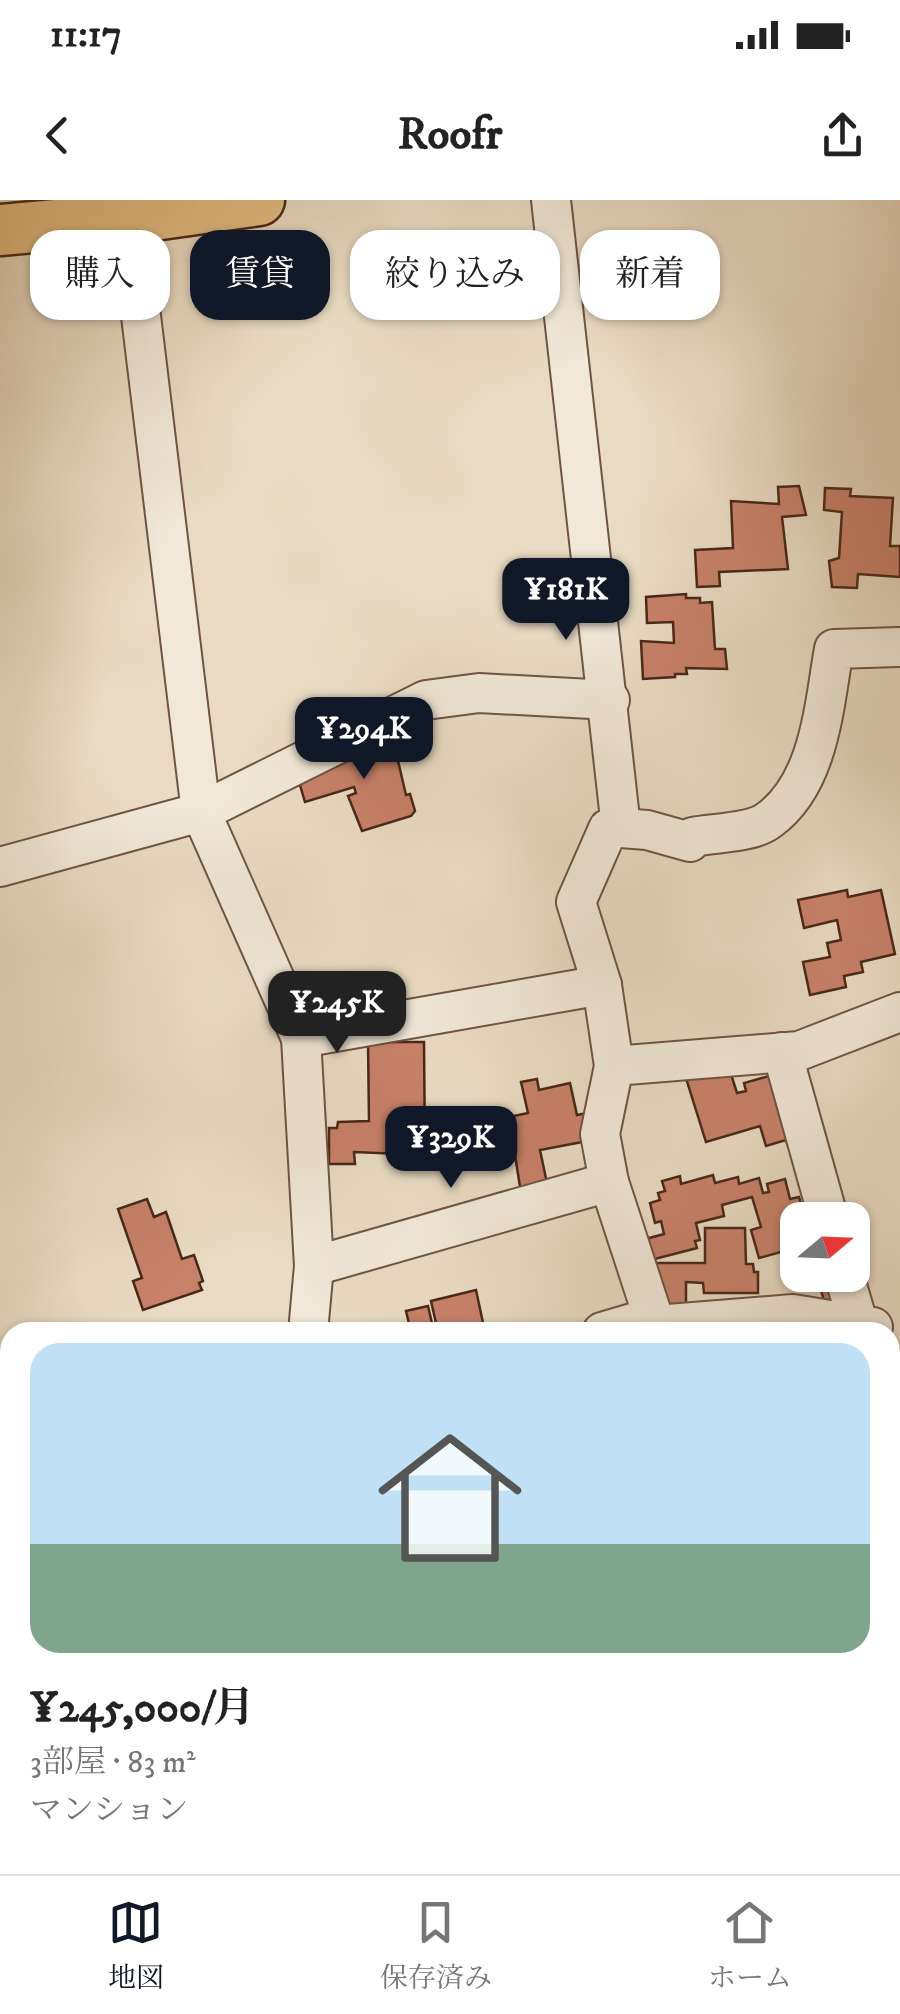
<!DOCTYPE html>
<html lang="ja">
<head>
<meta charset="utf-8">
<style>
	:root { --surface:#fff; --page:#f2f2f2; --text:#222; --muted:#767676; --line:#e0e0e0; --accent:#111827 }
	body { margin:0; font-family:"IM FELL DW Pica","Noto Serif JP",serif; background:var(--page); color:var(--text); height:100vh; display:flex; flex-direction:column; font-size:38px; white-space:nowrap }
	* { box-sizing:border-box; margin:0 }
	p { font-size:32px; color:var(--muted) }
	.icon { flex:none; width:55px; height:55px; fill:none; stroke:currentColor; stroke-width:2; stroke-linecap:round; stroke-linejoin:round }
	.map { position:relative; flex:1; overflow:hidden }
	.sheet { position:absolute; left:0px; top:1122px; width:900px; height:552px; display:flex; flex-direction:column; background:var(--surface); border-radius:30px 30px 0 0; box-shadow:0 2px 8px #0004 }
	.sheet>* { flex:none }
	.top-card { position:absolute; left:30px; top:30px; width:840px; height:90px; display:flex; gap:20px }
	.needle { width:65px; rotate:71deg }
	.buttons { position:absolute; left:780px; top:1002px; display:grid; gap:20px }
	.buttons a { display:grid; place-items:center; width:90px; height:90px; border-radius:20px; background:var(--surface); box-shadow:0 2px 8px #0004; font-size:50px }
	.price { position:absolute; translate:-50% -85px; padding:0 22px; border-radius:20px; background:var(--accent); color:#fff; font-size:32px; line-height:65px; filter:drop-shadow(0 2px 5px #0008) }
	.price::after { content:''; position:absolute; left:50%; top:60px; width:30px; height:22px; margin-left:-15px; background:inherit; clip-path:polygon(0 0,100% 0,50% 100%) }
	.price.active { background:#222; color:#fff }
	ul { padding:0; list-style:none }
	li { display:grid; align-content:center; gap:20px; height:530px; padding:0 30px }
	li span { display:grid; place-items:center; height:310px; border-radius:30px; color:#555 }
	li>.icon { margin-inline-start:auto }
	span .icon { width:180px; height:180px; fill:#fffc; stroke-width:1 }
	li b { font-size:42px }
	.chip { padding:0 35px; border-radius:30px; background:var(--surface); box-shadow:0 2px 8px #0004; font-size:35px; line-height:90px }
	.chip.active { background:var(--accent); color:#fff }
	.status { display:flex; justify-content:space-between; align-items:center; height:70px; padding:0 50px; background:var(--surface); direction:ltr }
	.status svg { height:28px; fill:currentColor }
	header { display:flex; justify-content:space-between; align-items:center; height:130px; padding:0 30px; background:var(--surface); font-size:45px; font-weight:700 }
	.tabs { display:flex; justify-content:space-around; align-items:center; height:140px; border-top:2px solid var(--line); background:var(--surface); font-size:28px; color:var(--muted) }
	.tabs a { display:grid; justify-items:center; gap:5px }
	.tabs .active { color:var(--accent) }
	.map>svg:first-child { display:block }
	.building { fill:#c78169; stroke:#472718; stroke-width:2.5 }
	.lines { fill:none; stroke-linecap:round; stroke-linejoin:round }
	.minor-casing { stroke:#705443; stroke-width:42 }
	.major-casing { stroke:#472718; stroke-width:55 }
	.minor { stroke:#f1e8d8; stroke-width:38 }
	.major { stroke:#e4be82; stroke-width:50 }
</style>
</head>
<body>
<div class="status"><b>11:17</b><svg viewBox="0 0 49 12"><path d="M0 12V9h3v3zM5 12V6h3v6zM10 12V3h3v9zM15 12V0h3v12zM26 1h20v11H26zM47 4h2v5h-2z"/></svg></div>
<header><svg class="icon" aria-label="back" viewBox="0 0 24 24"><path d="M15 5l-7 7 7 7"/></svg>Roofr<svg class="icon" aria-label="share" viewBox="0 0 24 24"><path d="M12 15V3M7 8l5-5 5 5M5 13v7h14v-7"/></svg></header>
<div class="map">
<svg width="900" height="1674" viewBox="0 0 900 1674">
	<rect width="100%" height="100%" fill="#e9dbc3"/>
	<filter id="stains"><feTurbulence type="fractalNoise" baseFrequency=".002" numOctaves="4"/><feColorMatrix values="0 0 0 0 .2 0 0 0 0 .09 0 0 0 0 .02 0 0 0 .5 -.17"/></filter>
	<radialGradient id="worn" r=".72"><stop offset=".6" stop-color="#630" stop-opacity="0"/><stop offset="1" stop-color="#630" stop-opacity=".3"/></radialGradient>
	<g class="building">
		<polygon points="799,286 806,315 782,317 788,369 719,372 720,386 697,387 695,350 733,348 731,301 779,304 778,287"/>
		<polygon points="825,288 851,289 850,296 893,298 890,346 900,346 900,377 858,374 857,388 832,387 829,361 839,358 842,312 824,310"/>
		<polygon points="686,394 686,398 700,398 700,403 712,402 715,449 725,449 727,469 686,468 687,474 675,474 675,477 643,479 641,441 674,443 673,422 647,423 646,397"/>
		<polygon points="391,531 406,595 410,594 415,611 411,616 362,631 348,596 356,593 354,587 305,602 297,575"/>
		<polygon points="847,690 848,697 881,690 895,754 861,762 863,772 844,776 846,787 810,795 803,762 830,757 827,743 841,740 837,720 804,728 798,700"/>
		<polygon points="368,842 424,842 425,955 354,952 355,964 329,964 329,928 337,928 338,922 369,921"/>
		<polygon points="729,868 737,893 746,891 744,883 776,874 797,944 788,946 786,940 766,946 760,926 706,942 685,875"/>
		<polygon points="537,879 539,890 570,883 577,915 587,913 593,940 540,950 548,988 521,993 509,917 528,913 521,882"/>
		<polygon points="713,975 715,983 738,977 739,984 759,978 763,993 769,992 767,984 785,979 790,999 799,997 805,1020 798,1020 798,1040 790,1042 792,1049 759,1058 751,1030 761,1027 752,997 722,1005 724,1016 696,1023 700,1040 695,1041 697,1048 647,1061 642,1040 664,1034 661,1021 655,1023 650,1003 660,1000 658,993 665,991 662,981 680,976 681,984"/>
		<polygon points="147,999 154,1017 166,1012 182,1059 194,1055 203,1081 199,1083 202,1090 143,1110 133,1081 142,1078 118,1009"/>
		<polygon points="705,1028 745,1028 746,1064 753,1064 754,1072 758,1072 758,1093 704,1093 703,1083 686,1082 686,1113 665,1113 656,1063 705,1063"/>
		<polygon points="817,1075 833,1075 840,1101 825,1105"/>
		<polygon points="476,1090 485,1132 438,1132 431,1101"/>
		<polygon points="428,1106 434,1132 411,1132 406,1111"/>
		<polygon points="890,1287 893,1308 898,1308 900,1319 896,1326 900,1376 892,1375 894,1357 890,1358"/>
	</g>
	<g class="lines">
		<defs>
			<g id="minor">
				<polyline points="127,0 201,612 301,838 314,1066 308,1132"/>
				<polyline points="551,0 621,628 608,629 576,702 602,785 614,866 600,934 609,982 658,1132"/>
				<path d="M621 628 647 630 690 642 693 637C714 633 753 633 769 620 820 583 824 505 834 449L900 447"/>
				<polyline points="0,667 201,612 426,500 479,493 610,500"/>
				<polyline points="301,838 602,785"/>
				<polyline points="782,852 829,1020"/>
				<polyline points="614,866 799,851 900,812"/>
				<polyline points="314,1066 609,982"/>
				<polyline points="844,1075 858,1123"/>
				<polyline points="656,1125 793,1114 873,1127"/>
				<polyline points="602,1132 653,1117"/>
				<polyline points="890,1166 900,1187"/>
				<polyline points="890,1392 900,1392"/>
				<polyline points="0,1551 10,1549"/>
				<polyline points="890,1583 900,1581"/>
				<polyline points="269,1674 269,1665"/>
				<polyline points="711,1674 712,1665"/>
			</g>
			<polyline id="major" points="0,30 132,18 259,0"/>
		</defs>
		<use href="#minor" class="minor-casing"/>
		<use href="#major" class="major-casing"/>
		<use href="#minor" class="minor"/>
		<use href="#major" class="major"/>
	</g>
	<rect width="100%" height="100%" filter="url(#stains)"/>
	<rect width="100%" height="100%" fill="url(#worn)"/>
</svg>
<div class="buttons">
<a><svg class="needle" viewBox="-14 -14 28 28"><path d="M0-13l5 13h-10z" fill="#e53935"/><path d="M0 13l5-13h-10z" fill="#767676"/></svg></a>
</div>
<b class="price" style="left:566px;top:443px">¥181K</b>
<b class="price" style="left:364px;top:582px">¥294K</b>
<b class="price active" style="left:337px;top:856px">¥245K</b>
<b class="price" style="left:451px;top:991px">¥329K</b>
<div class="top-card">
<a class="chip">購入</a>
<a class="chip active">賃貸</a>
<a class="chip">絞り込み</a>
<a class="chip">新着</a>
</div>
<section class="sheet">
<ul>
<li><span style="background:linear-gradient(#bfe0f5 65%,#7fa58c 0)"><svg class="icon" aria-label="home" viewBox="0 0 24 24"><path d="M3 11l9-7 9 7M6 9v11h12V9"/></svg></span><div><b>¥245,000/月</b><p>3部屋 · 83 m²</p><p>マンション</p></div></li>
</ul>
</section>
</div>
<nav class="tabs">
<a class="active"><svg class="icon" aria-label="map" viewBox="0 0 24 24"><path d="M3 6l6-2 6 2 6-2v14l-6 2-6-2-6 2zM9 4v14M15 6v14"/></svg>地図</a>
<a><svg class="icon" aria-label="saved" viewBox="0 0 24 24"><path d="M7 4h10v16l-5-4-5 4z"/></svg>保存済み</a>
<a><svg class="icon" aria-label="home" viewBox="0 0 24 24"><path d="M3 11l9-7 9 7M6 9v11h12V9"/></svg>ホーム</a>
</nav>
</body>
</html>
